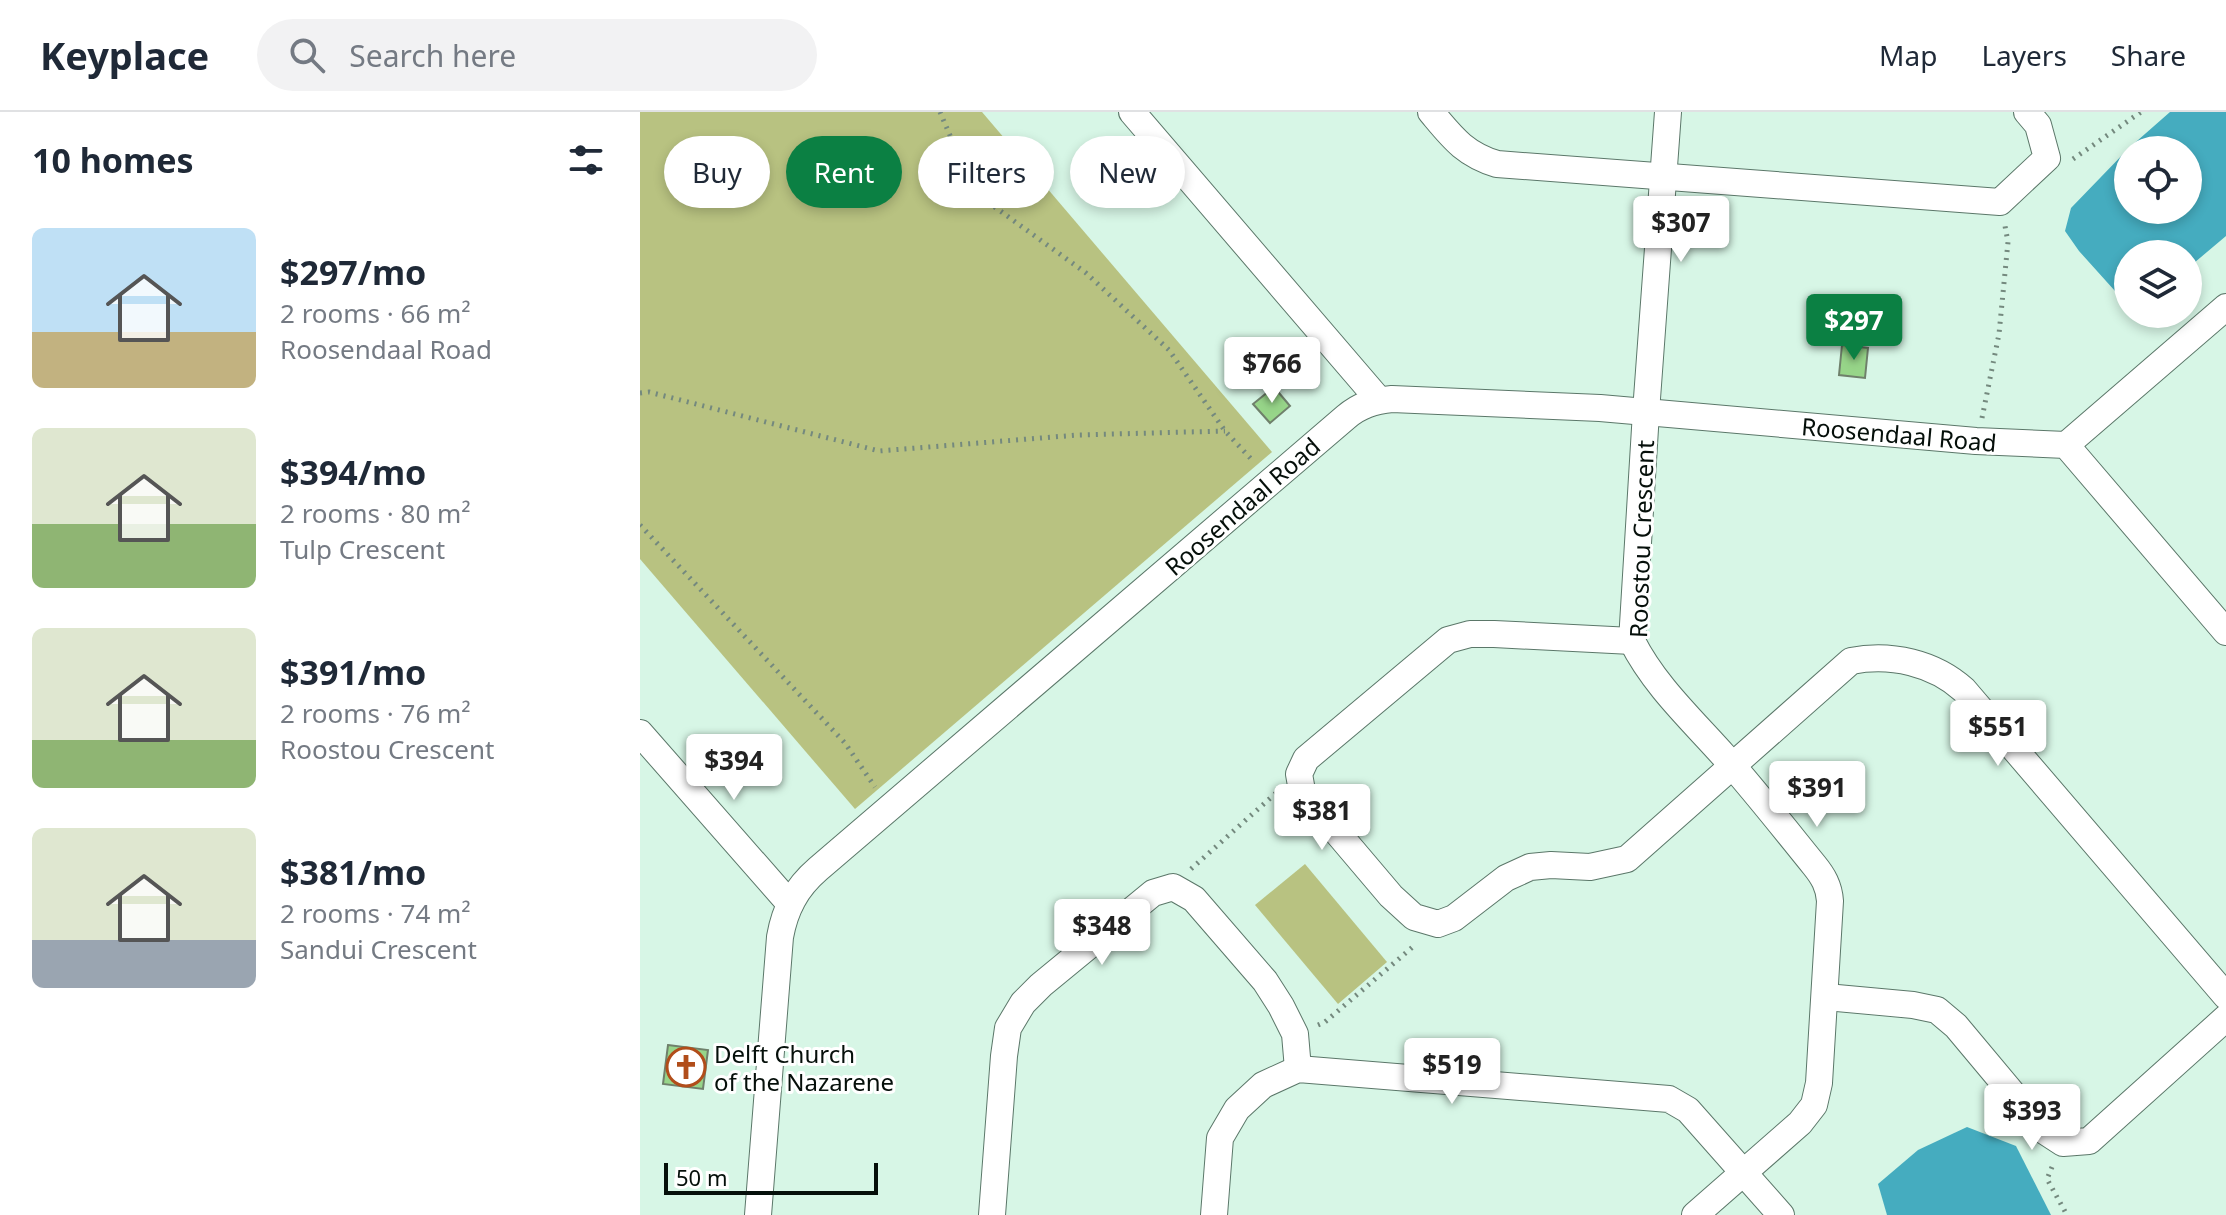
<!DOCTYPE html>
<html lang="en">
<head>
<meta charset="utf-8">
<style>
	:root { --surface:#fff; --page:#f2f2f3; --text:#1f2937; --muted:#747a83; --line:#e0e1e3; --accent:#0b8043 }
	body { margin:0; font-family:"Noto Sans",sans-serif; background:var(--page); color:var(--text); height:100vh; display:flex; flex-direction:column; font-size:30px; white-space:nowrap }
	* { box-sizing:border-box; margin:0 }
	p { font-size:26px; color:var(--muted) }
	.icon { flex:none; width:44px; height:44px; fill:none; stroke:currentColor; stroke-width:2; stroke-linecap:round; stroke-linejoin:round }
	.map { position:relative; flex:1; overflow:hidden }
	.sheet { display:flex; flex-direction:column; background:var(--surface); width:640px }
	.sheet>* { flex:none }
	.hud { position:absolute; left:24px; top:24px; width:760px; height:72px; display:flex; gap:16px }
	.fabs { position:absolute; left:1474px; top:24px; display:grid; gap:16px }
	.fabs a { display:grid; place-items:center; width:88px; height:88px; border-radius:50%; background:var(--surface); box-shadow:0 4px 12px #0003; font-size:40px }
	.scale { position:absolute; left:24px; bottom:20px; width:214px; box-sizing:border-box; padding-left:8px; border:4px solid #050f0a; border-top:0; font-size:22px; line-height:28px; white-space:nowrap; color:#050f0a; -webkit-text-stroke:6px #fff; paint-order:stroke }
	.price { position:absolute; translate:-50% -68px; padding:0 18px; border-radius:8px; background:#fff; color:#222; font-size:26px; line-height:52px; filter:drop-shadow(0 2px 4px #0008) }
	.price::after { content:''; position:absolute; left:50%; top:48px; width:24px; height:18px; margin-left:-12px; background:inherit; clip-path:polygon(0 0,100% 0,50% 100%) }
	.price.current { background:var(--accent); color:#fff }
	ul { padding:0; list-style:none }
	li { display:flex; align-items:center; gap:24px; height:200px; padding:0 32px }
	li span { display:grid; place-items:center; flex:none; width:224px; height:160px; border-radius:12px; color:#555 }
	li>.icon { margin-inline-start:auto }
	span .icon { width:96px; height:96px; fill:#fffc; stroke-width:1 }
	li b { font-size:34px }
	h2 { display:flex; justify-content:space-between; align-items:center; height:96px; padding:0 32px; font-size:34px }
	.pill { padding:0 28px; border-radius:36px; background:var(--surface); box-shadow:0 4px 12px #0003; font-size:28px; line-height:72px }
	.pill.current { background:var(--accent); color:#fff }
	header { display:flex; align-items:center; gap:48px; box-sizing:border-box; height:112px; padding:0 40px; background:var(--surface); border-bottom:2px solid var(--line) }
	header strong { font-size:38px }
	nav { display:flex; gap:44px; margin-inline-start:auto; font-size:28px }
	.search { width:560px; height:72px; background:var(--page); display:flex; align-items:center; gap:20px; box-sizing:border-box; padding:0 28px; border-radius:44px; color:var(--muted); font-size:30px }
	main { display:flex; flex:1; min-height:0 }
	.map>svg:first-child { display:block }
	.green { fill:#b8c281 }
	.water { fill:#45acbf; fill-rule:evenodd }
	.building { fill:#97d589; stroke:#6f806b; stroke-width:2 }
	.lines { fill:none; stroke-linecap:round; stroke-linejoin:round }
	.street-casing { stroke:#5b7769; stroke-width:28 }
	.path { stroke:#74897e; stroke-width:5; stroke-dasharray:2 6; stroke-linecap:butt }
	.street { stroke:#fff; stroke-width:26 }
	.labels { text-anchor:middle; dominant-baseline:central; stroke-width:6; stroke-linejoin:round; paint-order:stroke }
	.street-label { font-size:24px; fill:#050f0a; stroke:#fff }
	.poi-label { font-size:24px; fill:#050f0a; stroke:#fff; text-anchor:start }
</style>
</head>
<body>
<header>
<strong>Keyplace</strong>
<div class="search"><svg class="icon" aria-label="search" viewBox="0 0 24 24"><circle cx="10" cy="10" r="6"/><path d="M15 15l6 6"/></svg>Search here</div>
<nav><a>Map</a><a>Layers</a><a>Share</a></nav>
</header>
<main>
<section class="sheet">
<h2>10 homes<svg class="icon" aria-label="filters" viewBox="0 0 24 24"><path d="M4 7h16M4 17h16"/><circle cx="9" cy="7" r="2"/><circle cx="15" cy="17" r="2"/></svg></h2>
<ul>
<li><span style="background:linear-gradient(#bfe0f5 65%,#c2b280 0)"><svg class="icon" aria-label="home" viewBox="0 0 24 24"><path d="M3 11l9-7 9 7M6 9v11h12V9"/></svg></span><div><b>$297/mo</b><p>2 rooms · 66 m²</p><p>Roosendaal Road</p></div></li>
<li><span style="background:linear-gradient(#dfe7d0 60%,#8fb573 0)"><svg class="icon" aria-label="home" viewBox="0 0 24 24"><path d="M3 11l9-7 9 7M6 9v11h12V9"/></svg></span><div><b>$394/mo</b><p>2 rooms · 80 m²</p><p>Tulp Crescent</p></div></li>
<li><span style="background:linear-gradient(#dfe7d0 70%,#8fb573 0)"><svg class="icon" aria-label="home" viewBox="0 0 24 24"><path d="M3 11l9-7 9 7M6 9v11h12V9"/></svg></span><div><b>$391/mo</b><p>2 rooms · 76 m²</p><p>Roostou Crescent</p></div></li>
<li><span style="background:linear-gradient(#dfe7d0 70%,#9aa5b1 0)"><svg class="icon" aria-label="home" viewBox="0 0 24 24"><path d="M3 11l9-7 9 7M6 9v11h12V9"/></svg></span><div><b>$381/mo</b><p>2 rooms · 74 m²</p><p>Sandui Crescent</p></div></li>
</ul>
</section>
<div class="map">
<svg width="1586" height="1103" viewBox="0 0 1586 1103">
	<rect width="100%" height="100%" fill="#d7f6e6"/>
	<g class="green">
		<polygon points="0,0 342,0 632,340 215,697 0,447"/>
		<polygon points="665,752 747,850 698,892 615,793"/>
	</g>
	<g class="water">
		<path d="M1530 0H1586V124L1548 156V142H1488V182L1475 179 1439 139 1425 119 1431 96 1489 36ZM1488 38H1548V98H1488Z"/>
		<polygon points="1327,1015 1376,1034 1411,1103 1247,1103 1238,1072 1278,1038"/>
	</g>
	<g class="building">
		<polygon points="1202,233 1228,236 1225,266 1199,263"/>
		<polygon points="634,275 650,294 630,311 613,292"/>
		<polygon points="28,933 68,938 63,977 23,972"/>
	</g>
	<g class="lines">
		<defs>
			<g id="street">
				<polyline points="492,0 739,288"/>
				<path d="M791 0C812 25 824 42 857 52L1360 90 1407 46 1398 13 1387 0"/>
				<path d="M1028 0 1006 300 992 529C1014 573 1052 608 1084 644 1115 679 1144 716 1174 753 1183 764 1189 774 1190 789L1179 971 1174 993 1160 1011 1055 1103"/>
				<polyline points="1426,333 1586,195"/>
				<path d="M992 529 854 522H830L808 528 666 647 659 662 662 679 751 784 774 805 798 812 814 806 866 766 890 755 911 753 950 755 987 747 1211 549C1251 541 1294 551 1324 578L1586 884"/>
				<polyline points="0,621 150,792"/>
				<polyline points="1186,885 1273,893 1297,898 1316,914 1403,1018 1423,1031 1449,1029 1586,906"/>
				<path d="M118 1103 140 825C145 797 156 776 178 757L706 305C720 293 734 289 752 287L960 296 1336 329 1426 333 1586 520"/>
				<polyline points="352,1103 364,944 368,916 383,891 401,873 513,781 533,775 554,787 625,869 641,894 655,922 658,957"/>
				<polyline points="574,1103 580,1026 597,997 623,973 658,957 1029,987 1048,998 1141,1103"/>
			</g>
		</defs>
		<use href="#street" class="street-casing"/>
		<g class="path">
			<polyline points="300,0 334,80 446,161 529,238 585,319 614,350"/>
			<polyline points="1433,47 1501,0"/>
			<polyline points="0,281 9,280 239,339 438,323 585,319"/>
			<polyline points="1342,306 1359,222 1368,130 1365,114"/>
			<polyline points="0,413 205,631 235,675"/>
			<polyline points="551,757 636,681"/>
			<polyline points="678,913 685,910 775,833"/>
			<polyline points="1412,1055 1407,1067 1427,1103"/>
		</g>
		<use href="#street" class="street"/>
	</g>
	<defs>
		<symbol id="church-ring" viewBox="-11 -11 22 22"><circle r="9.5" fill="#fff" stroke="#b14d1a" stroke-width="1.5"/><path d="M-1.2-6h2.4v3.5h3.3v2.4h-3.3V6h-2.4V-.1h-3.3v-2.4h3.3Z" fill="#b14d1a"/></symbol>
	</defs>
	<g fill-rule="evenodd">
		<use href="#church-ring" x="24" y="933" width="44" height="44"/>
	</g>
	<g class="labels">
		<g class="street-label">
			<text transform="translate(1259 322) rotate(5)">Roosendaal Road</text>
			<text transform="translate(602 394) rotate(-41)">Roosendaal Road</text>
			<text transform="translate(1001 427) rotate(-88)">Roostou Crescent</text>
		</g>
		<g class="poi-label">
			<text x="74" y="941">Delft Church<tspan x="74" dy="28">of the Nazarene</tspan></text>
		</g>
	</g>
</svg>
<div class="fabs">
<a><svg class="icon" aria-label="locate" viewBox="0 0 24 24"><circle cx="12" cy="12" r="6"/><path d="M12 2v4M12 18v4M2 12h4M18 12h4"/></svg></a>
<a><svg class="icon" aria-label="layers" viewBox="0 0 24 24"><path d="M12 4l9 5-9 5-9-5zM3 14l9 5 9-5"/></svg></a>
</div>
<div class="scale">50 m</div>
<b class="price" style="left:1041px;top:152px">$307</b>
<b class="price current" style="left:1214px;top:250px">$297</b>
<b class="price" style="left:632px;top:293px">$766</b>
<b class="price" style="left:1358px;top:656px">$551</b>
<b class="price" style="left:94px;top:690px">$394</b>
<b class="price" style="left:1177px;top:717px">$391</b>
<b class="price" style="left:682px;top:740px">$381</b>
<b class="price" style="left:462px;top:855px">$348</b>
<b class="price" style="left:812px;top:994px">$519</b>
<b class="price" style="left:1392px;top:1040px">$393</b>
<div class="hud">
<a class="pill">Buy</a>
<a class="pill current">Rent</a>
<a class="pill">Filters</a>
<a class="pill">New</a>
</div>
</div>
</main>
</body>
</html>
